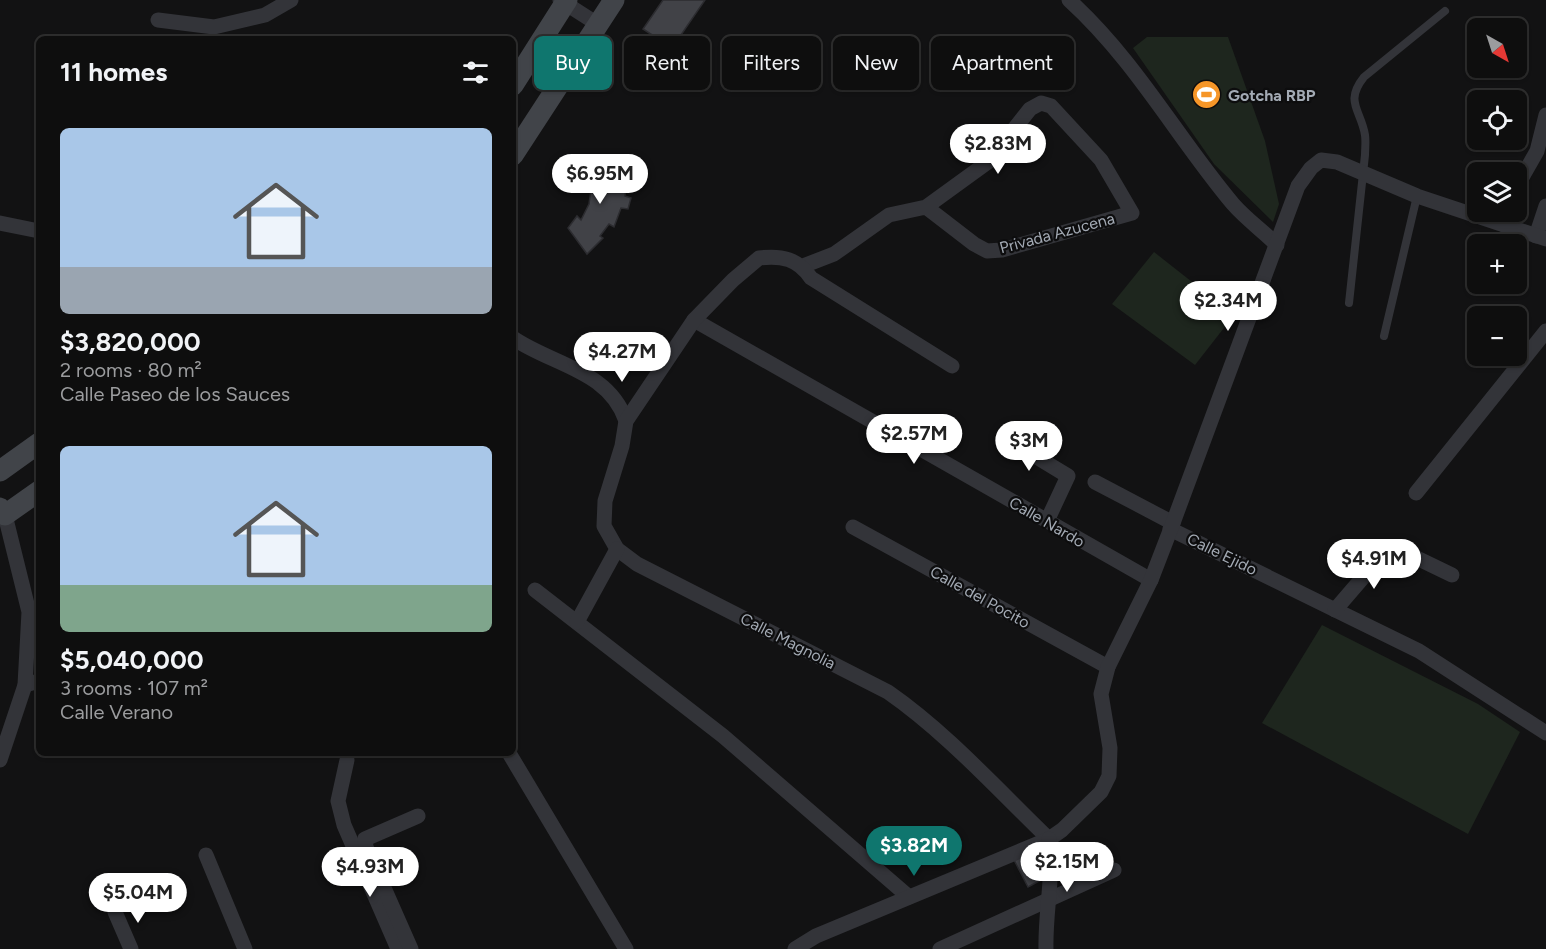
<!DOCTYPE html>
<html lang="en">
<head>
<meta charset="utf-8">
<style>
	:root { --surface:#0e0e0e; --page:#1c1c1c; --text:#f1f3f6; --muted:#9b9c9e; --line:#2e2e2e; --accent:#0f766e }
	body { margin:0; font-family:Figtree,sans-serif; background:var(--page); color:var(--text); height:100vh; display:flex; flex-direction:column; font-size:22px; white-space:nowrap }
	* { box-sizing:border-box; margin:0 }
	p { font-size:20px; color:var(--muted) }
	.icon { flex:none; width:33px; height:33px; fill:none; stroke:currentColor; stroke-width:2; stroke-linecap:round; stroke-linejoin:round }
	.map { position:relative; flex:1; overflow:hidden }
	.panel { position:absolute; left:36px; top:36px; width:480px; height:720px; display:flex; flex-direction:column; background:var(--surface); border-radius:9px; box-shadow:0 2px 4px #0004,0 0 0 2px var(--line) }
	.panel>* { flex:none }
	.top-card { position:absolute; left:534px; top:36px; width:570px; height:54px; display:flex; gap:12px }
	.needle { width:39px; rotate:141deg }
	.tools { position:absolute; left:1467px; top:18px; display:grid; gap:12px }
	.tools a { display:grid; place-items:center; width:60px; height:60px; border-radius:9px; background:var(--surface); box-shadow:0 2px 4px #0004,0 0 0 2px var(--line); font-size:30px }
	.price { position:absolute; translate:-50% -51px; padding:0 14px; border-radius:21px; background:#fff; color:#222; font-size:20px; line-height:39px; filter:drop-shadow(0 2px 3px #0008) }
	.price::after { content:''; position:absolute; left:50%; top:36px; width:18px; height:14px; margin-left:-9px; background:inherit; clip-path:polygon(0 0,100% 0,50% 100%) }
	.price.on { background:var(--accent); color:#fff }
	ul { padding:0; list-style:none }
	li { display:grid; align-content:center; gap:12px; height:318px; padding:0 24px }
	li span { display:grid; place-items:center; height:186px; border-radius:9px; color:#555 }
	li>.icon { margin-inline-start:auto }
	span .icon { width:108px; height:108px; fill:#fffc; stroke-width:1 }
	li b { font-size:26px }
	h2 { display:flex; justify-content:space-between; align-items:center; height:72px; padding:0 24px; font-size:26px }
	.tag { padding:0 21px; border-radius:9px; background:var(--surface); box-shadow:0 2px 4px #0004,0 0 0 2px var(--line); font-size:21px; line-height:54px }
	.tag.on { background:var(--accent); color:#fff }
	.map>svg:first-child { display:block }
	.green { fill:#1e261e }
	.building { fill:#414247; stroke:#2c2c30; stroke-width:1.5 }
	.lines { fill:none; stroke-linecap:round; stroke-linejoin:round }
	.lane { stroke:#333439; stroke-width:8 }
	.street { stroke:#333439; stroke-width:15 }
	.secondary { stroke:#414449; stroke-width:21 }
	.labels { text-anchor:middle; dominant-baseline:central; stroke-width:4.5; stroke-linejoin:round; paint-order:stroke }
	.poi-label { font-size:16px; font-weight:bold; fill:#a3aab4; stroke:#0d0d0e; text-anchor:start }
	.street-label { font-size:16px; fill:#a3aab4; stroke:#0d0d0e }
</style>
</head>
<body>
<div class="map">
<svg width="1546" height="949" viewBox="0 0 1546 949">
	<rect width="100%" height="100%" fill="#121213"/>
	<g class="green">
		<polygon points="1147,37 1228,37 1265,141 1279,204 1273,222 1214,164 1133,48"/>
		<polygon points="1154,252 1234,315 1195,365 1112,304"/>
		<polygon points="1322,625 1478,704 1520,732 1468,834 1262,723"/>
	</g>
	<g class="building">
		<polygon points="663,0 705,0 672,48 643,29"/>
		<polygon points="759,40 776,52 757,79 739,67"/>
		<polygon points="620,163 620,178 627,178 625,196 631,198 628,209 621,208 614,227 609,224 600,236 603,238 587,254 568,228 577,216 581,220 589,204 591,189 581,189 581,172"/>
		<polygon points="1037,849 1045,863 1043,879 1028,887 1013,858"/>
	</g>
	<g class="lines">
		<g class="lane">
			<path d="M1349 303 1365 155C1365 149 1366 141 1365 135 1361 110 1344 102 1364 77L1445 11"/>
			<polyline points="1384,336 1417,196"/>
		</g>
		<g class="street">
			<polyline points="560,0 599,25"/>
			<path d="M1069 0C1136 61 1176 136 1233 204 1246 219 1263 231 1277 245"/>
			<polyline points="158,20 214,27 265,15 291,0"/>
			<polyline points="1516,188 1537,151 1546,115"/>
			<polyline points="0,223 39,231"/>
			<polyline points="1507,228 1510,212"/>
			<polyline points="1536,236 1546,206"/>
			<polyline points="803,266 834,254 889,215 926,207 988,162 1030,109 1041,103 1051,106 1101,160 1132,213 1002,250 987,251 974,244 926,207"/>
			<polyline points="694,320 1151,580"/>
			<path d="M513 338C552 365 609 370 626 421"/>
			<path d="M952 366 811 278C798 259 782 255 759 258L733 280 694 320 626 421 622 446 605 501 604 526 617 549 637 564 888 692C947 733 997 789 1049 839"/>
			<polyline points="1007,439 1068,476 1047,521"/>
			<polyline points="1095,482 1173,523"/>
			<polyline points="1416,493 1546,331"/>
			<polyline points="853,527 1108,667"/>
			<polyline points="1170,529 1419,651 1546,733"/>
			<polyline points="535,590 723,736 909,897"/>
			<polyline points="1335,610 1384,553 1394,547 1452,575"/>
			<polyline points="577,622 617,549"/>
			<polyline points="25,685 39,681"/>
			<polyline points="509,753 626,949"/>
			<polyline points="0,760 25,685 29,612 5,515"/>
			<polyline points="347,760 338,801 344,825 398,949"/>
			<polyline points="206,855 245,949"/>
			<polyline points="115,912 131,949"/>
			<polyline points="411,949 366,847 365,839 418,816"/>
			<polyline points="795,949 816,936 1049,839 1062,830 1101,792 1109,776 1110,748 1101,694 1108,667 1151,580 1173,523 1298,186 1311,168 1321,160 1337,162 1417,196 1546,239"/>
			<polyline points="940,949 1114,870"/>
			<path d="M1046 949C1045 912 1054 877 1049 839"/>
		</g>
		<g class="secondary">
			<polyline points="513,85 567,0"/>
			<polyline points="513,155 614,0"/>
			<polyline points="0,471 39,443"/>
			<polyline points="0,508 5,515 39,491"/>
		</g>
	</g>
	<defs>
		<symbol id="stadium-disc" viewBox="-11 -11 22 22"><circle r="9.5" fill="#f69628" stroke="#0d0d0e"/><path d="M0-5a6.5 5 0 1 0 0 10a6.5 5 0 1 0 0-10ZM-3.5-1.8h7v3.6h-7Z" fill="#fff"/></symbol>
	</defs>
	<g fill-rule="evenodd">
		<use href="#stadium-disc" x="1190" y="78" width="33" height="33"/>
	</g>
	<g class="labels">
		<g class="poi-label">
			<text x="1228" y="95">Gotcha RBP</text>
		</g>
		<g class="street-label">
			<text transform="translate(1057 233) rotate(-15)">Privada Azucena</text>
			<text transform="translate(1047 522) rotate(30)">Calle Nardo</text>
			<text transform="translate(1222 554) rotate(26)">Calle Ejido</text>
			<text transform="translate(980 597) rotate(29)">Calle del Pocito</text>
			<text transform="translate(788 641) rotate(27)">Calle Magnolia</text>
		</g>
	</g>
</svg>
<div class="tools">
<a><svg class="needle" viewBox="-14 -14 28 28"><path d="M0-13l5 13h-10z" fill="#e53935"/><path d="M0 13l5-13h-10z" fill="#9b9c9e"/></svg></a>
<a><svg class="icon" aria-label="locate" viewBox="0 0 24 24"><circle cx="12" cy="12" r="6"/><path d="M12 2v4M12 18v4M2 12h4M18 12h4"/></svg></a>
<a><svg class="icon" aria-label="layers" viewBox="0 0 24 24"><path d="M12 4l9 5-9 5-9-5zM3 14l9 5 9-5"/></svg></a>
<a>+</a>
<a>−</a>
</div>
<b class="price" style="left:998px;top:175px">$2.83M</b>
<b class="price" style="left:600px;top:205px">$6.95M</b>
<b class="price" style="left:1228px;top:332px">$2.34M</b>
<b class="price" style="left:622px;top:383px">$4.27M</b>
<b class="price" style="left:914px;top:465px">$2.57M</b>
<b class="price" style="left:1029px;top:472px">$3M</b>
<b class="price" style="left:1374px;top:590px">$4.91M</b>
<b class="price on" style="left:914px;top:877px">$3.82M</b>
<b class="price" style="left:1067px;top:893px">$2.15M</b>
<b class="price" style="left:370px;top:898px">$4.93M</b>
<b class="price" style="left:138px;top:924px">$5.04M</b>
<div class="top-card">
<a class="tag on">Buy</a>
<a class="tag">Rent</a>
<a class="tag">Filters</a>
<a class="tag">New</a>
<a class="tag">Apartment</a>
</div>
<section class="panel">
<h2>11 homes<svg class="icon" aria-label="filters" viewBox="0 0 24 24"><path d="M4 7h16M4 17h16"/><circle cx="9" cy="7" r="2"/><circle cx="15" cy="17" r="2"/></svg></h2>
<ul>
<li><span style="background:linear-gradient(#a9c7e8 75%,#9aa5b1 0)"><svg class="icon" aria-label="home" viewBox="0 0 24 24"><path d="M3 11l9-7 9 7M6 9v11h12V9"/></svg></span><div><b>$3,820,000</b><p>2 rooms · 80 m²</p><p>Calle Paseo de los Sauces</p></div></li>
<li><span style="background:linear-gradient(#a9c7e8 75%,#7fa58c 0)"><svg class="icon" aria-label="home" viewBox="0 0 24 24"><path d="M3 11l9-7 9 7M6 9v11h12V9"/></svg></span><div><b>$5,040,000</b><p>3 rooms · 107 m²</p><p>Calle Verano</p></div></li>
</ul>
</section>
</div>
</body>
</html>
